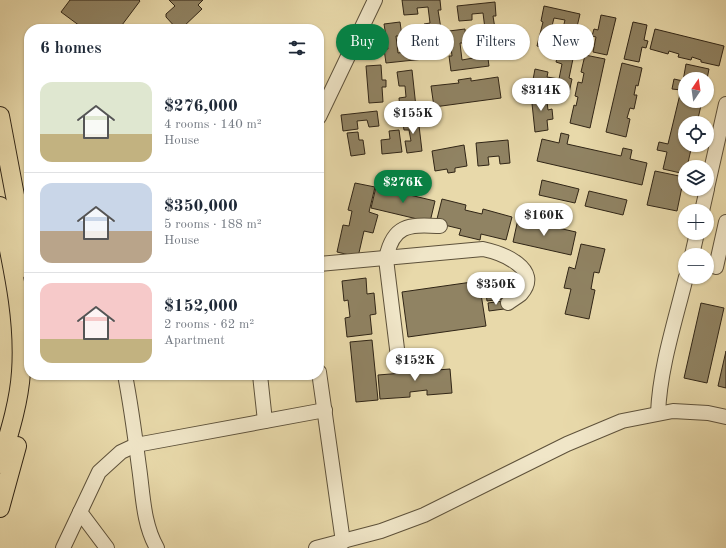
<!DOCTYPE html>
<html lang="en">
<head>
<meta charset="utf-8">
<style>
	:root { --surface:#fff; --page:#f2f2f3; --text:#1f2937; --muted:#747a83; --line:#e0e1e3; --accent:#0b8043 }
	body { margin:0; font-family:"Old Standard TT",serif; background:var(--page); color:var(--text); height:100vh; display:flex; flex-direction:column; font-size:15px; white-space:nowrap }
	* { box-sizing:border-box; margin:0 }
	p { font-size:13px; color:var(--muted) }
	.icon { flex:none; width:22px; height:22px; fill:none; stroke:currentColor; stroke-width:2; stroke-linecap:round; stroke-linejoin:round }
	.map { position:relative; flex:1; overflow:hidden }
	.side { position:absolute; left:24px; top:24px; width:300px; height:356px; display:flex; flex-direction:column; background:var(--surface); border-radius:16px; box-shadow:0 1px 3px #0004 }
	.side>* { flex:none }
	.banner { position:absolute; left:336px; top:24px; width:330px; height:36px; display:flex; gap:8px }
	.needle { width:26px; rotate:13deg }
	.tools { position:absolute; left:678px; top:72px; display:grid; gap:8px }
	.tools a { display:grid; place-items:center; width:36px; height:36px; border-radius:50%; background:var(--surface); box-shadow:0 1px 3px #0004; font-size:20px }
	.price { position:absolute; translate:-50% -34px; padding:0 9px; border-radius:14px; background:#fff; color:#222; font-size:13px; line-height:26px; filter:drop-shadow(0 1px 2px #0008) }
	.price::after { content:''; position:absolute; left:50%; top:24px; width:12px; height:9px; margin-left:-6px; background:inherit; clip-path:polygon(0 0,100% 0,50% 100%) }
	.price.current { background:var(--accent); color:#fff }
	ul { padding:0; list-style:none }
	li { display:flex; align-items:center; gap:12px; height:100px; padding:0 16px }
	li+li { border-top:1px solid var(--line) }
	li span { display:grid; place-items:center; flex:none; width:112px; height:80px; border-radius:12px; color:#555 }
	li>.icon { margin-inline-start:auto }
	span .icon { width:48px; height:48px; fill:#fffc; stroke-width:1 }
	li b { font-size:17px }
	h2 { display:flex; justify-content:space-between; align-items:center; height:48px; padding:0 16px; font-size:17px }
	.chip { padding:0 14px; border-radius:18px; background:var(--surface); box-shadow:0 1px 3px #0004; font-size:14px; line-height:36px }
	.chip.current { background:var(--accent); color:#fff }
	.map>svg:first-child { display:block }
	.building { fill:#908363; stroke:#302516 }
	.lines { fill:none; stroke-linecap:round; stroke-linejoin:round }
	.minor-casing { stroke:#5e523b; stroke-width:16 }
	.major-casing { stroke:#302516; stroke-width:20 }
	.minor { stroke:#f0e6c8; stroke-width:14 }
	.major { stroke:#e8d9aa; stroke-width:18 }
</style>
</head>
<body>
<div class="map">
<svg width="726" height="548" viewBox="0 0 726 548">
	<rect width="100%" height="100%" fill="#e8d9aa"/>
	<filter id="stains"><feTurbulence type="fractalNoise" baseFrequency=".005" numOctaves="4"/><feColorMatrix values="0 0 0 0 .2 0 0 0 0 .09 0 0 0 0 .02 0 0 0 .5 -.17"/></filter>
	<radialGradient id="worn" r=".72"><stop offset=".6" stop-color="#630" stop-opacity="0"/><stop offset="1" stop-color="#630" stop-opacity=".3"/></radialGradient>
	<g class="building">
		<polygon points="70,0 139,0 140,1 119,29 84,29 61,12"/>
		<polygon points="169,0 203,0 198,5 202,9 181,29 177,29 166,17 166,14 175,6"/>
		<polygon points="402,0 440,0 441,10 438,10 442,35 426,37 424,24 430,23 428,7 417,8 418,14 404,15"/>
		<polygon points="495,2 496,16 493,16 497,41 481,43 479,30 485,29 483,13 472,14 472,20 459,21 457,6"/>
		<polygon points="544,6 580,14 576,31 563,28 565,20 554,18 550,34 557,35 553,50 537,46 543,22 541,21"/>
		<polygon points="601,15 616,18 607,55 593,52 596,37 592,36 594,29 598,30"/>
		<polygon points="400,22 402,36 396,36 398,53 409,51 408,46 422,44 424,59 386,63 384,49 388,49 384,24"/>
		<polygon points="633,22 647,25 644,40 648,41 646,48 642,47 639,62 624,59"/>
		<polygon points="465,29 466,43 460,43 462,60 473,58 473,53 487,51 489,66 451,71 449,56 452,56 449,31"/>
		<polygon points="655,29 724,46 719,66 701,62 701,60 692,57 691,60 678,57 679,54 669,51 668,54 650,49"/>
		<polygon points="559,51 574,54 569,78 572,79 569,93 532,85 535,69 548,72 547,77 559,79 562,64 556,62"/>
		<polygon points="585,55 605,59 590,128 570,123 574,105 576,106 578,97 575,96 578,82 582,83 584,73 581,72"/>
		<polygon points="622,63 642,68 638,86 636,85 634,95 637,95 634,109 630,108 627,118 630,119 626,137 606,132"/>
		<polygon points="686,64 709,69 707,79 685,79 685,101 702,101 697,123 685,123 685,145 692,145 687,167 685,167 685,174 663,169 667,152 657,150 659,142 668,144 681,90 672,89 674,79 683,81"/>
		<polygon points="381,65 382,80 386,80 386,87 382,87 383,102 369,103 366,66"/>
		<polygon points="412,70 416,107 400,109 399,98 406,97 405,86 399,86 397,72"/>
		<polygon points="498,77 501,98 434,107 431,86 459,83 458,80 471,78 471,81"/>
		<polygon points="546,93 548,110 552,109 553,119 547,120 548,130 535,132 531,94"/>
		<polygon points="377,111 379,126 369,127 367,120 357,121 358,129 343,131 341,115"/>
		<polygon points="418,117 422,151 407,153 405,141 411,141 409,130 404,130 402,118"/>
		<polygon points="399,130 402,152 382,154 381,140 390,139 389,131"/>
		<polygon points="358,132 359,140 363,140 365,154 351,156 347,133"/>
		<polygon points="561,133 569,135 567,144 621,156 623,148 632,150 630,159 647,163 642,185 537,161 542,139 559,143"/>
		<polygon points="508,140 510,163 500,164 499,156 488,157 489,165 478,166 476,143"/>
		<polygon points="464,145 467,166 455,168 455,172 448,173 447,169 435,171 432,151"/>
		<polygon points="655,171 684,177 677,211 647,205"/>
		<polygon points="542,180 579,189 575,203 539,195"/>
		<polygon points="355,183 375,187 369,212 378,215 373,233 364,231 358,257 337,252 343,225 349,226 352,211 348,210"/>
		<polygon points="376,187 435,201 430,222 371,208"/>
		<polygon points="589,191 627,200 623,215 585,206"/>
		<polygon points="442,199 466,205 465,210 482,214 483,209 512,217 506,240 481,234 480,240 459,235 461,229 436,223"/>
		<polygon points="518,219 576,232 571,255 513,242"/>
		<polygon points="581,244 605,249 599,273 594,272 591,289 595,290 589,319 565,314 571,289 564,288 569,267 575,269"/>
		<polygon points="366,278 367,294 374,293 376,314 370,315 372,334 347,337 345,318 350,317 348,300 344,301 342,281"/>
		<polygon points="509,278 510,289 487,292 485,281"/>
		<polygon points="479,281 486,326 408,337 402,292"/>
		<polygon points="509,290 510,298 487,301 486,293"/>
		<polygon points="503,301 504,309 489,311 488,303"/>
		<polygon points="701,303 724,308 707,383 684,378"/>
		<polygon points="372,340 378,400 356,402 350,342"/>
		<polygon points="726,351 726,388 718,386"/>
		<polygon points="424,364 424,371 450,369 452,393 427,395 427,390 410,392 410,397 380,399 378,375 403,373 403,366"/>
	</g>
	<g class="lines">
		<defs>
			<g id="minor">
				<polyline points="319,117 375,0"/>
				<polyline points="707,188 726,104"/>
				<polyline points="702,211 707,189"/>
				<polyline points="692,255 697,233"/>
				<path d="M319 264 483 249C502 253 543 269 521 294 517 297 512 300 508 303"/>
				<polyline points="716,267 726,222"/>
				<path d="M398 357 386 259C393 223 410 225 440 226"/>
				<polyline points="319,372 343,542"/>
				<path d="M125 375C131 405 135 436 139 467 143 494 143 524 157 548"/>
				<polyline points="260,375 265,421"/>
				<path d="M658 413C660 367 675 322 686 277"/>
				<polyline points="80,512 107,548"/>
				<polyline points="63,548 99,472 121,452 136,445 325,410"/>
				<polyline points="316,548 381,531 424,515 567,444 622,421 673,411 708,413 726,417"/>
			</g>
			<g id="major">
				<polyline points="0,116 29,270"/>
				<path d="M0 206C11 261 25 316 21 372 19 403 9 434 0 464"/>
				<polyline points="0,508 17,446"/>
			</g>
		</defs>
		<use href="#minor" class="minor-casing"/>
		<use href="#major" class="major-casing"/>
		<use href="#minor" class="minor"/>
		<use href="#major" class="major"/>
	</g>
	<rect width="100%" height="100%" filter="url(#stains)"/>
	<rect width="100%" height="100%" fill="url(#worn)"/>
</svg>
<div class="tools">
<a><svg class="needle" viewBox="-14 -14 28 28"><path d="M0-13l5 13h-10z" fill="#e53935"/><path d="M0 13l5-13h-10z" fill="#747a83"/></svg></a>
<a><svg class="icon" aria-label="locate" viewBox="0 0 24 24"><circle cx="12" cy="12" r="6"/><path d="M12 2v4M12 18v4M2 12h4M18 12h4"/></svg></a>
<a><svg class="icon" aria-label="layers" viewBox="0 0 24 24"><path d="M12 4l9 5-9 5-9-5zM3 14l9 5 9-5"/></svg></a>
<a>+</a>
<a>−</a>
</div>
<b class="price" style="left:541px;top:112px">$314K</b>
<b class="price" style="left:413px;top:135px">$155K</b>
<b class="price current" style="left:403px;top:204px">$276K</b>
<b class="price" style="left:544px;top:237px">$160K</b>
<b class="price" style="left:496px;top:306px">$350K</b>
<b class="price" style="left:415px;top:382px">$152K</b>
<div class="banner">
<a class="chip current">Buy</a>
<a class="chip">Rent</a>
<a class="chip">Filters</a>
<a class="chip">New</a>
</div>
<section class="side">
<h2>6 homes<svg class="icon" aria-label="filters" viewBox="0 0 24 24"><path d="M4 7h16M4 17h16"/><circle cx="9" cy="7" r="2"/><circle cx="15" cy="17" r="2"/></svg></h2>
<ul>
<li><span style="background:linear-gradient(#dfe7d0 65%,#c2b280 0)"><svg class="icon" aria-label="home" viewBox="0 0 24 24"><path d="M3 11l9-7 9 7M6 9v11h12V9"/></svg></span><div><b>$276,000</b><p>4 rooms · 140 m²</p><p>House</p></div></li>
<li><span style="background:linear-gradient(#c9d6e8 60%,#b9a48a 0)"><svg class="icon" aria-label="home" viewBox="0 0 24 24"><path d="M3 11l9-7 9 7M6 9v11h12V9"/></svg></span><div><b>$350,000</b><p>5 rooms · 188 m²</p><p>House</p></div></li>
<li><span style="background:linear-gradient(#f6c9c9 70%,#c2b280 0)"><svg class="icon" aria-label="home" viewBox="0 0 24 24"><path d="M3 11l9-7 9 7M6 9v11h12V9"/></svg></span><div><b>$152,000</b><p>2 rooms · 62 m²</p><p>Apartment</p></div></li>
</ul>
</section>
</div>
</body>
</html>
